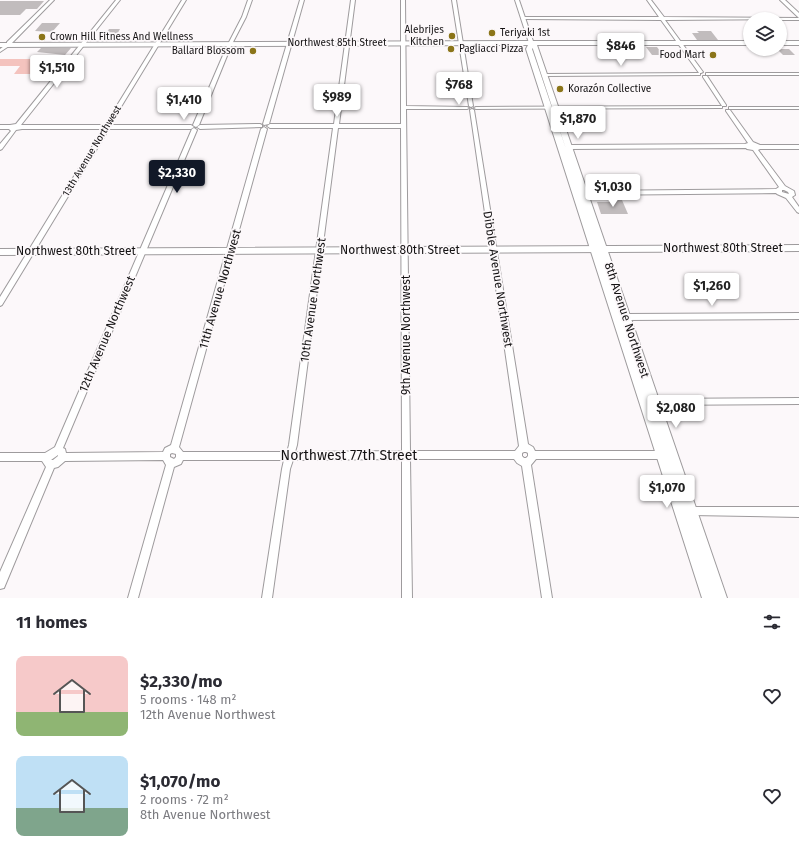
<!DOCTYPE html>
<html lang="en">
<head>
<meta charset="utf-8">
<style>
	:root { --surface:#fff; --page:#f2f2f3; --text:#2b2b33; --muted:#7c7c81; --accent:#111827 }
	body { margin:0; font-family:"Fira Sans",sans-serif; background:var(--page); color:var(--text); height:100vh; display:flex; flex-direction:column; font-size:15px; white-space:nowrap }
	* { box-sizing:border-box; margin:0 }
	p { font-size:13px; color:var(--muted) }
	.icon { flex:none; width:22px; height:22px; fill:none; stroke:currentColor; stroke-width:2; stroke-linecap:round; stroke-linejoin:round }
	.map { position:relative; height:598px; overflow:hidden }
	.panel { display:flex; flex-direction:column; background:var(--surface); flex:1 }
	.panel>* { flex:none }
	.buttons { position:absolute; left:743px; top:12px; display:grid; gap:8px }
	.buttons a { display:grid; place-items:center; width:44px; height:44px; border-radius:50%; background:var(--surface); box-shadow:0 1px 3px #0004; font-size:20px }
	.price { position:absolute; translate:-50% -34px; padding:0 9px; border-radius:4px; background:#fff; color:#222; font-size:13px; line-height:26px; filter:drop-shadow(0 1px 2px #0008) }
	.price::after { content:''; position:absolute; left:50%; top:24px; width:12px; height:9px; margin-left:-6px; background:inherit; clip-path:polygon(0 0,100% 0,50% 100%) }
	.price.active { background:var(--accent); color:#fff }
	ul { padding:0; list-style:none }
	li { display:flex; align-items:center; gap:12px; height:100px; padding:0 16px }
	li span { display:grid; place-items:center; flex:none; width:112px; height:80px; border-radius:8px; color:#555 }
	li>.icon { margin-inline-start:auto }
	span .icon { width:48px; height:48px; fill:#fffc; stroke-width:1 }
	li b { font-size:17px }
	h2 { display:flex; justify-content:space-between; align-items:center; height:48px; padding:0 16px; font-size:17px }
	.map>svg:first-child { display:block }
	.green { fill:#f4c3be }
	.building { fill:#c1bcbd }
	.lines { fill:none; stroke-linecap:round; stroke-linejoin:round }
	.minor-casing { stroke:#9e9b9d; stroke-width:2 }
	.tertiary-casing { stroke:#9e9b9d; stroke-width:2 }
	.secondary-casing { stroke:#9e9b9d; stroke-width:2 }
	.minor { fill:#fff; fill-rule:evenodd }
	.tertiary { fill:#fff; fill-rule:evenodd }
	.secondary { fill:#fff; fill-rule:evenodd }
	.poi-dot { fill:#8b7519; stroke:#fcf8fa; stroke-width:1.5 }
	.labels { text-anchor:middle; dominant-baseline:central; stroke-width:3.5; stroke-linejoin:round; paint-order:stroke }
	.far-poi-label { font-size:10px; fill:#141213; stroke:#fcf8fa; text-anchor:start }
	.far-street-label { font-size:10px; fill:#141213; stroke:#fcf8fa }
	.street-label { font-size:12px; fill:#141213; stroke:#fcf8fa }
	.near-street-label { font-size:14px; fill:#141213; stroke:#fcf8fa }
</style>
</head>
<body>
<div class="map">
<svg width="799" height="598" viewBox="0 0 799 598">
	<rect width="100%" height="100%" fill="#fcf8fa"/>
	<polygon class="green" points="0,59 62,59 51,74 14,74 20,66 0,66"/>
	<g class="building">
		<polygon points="0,1 44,1 37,9 26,9 20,15 0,15"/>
		<polygon points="42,23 60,23 52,32 35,31"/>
		<polygon points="109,29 120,29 115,38 104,37"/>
		<polygon points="697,31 711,31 718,40 697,40 692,33 699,33"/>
		<polygon points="646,47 657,47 663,55 652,55"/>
		<polygon points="41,48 71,48 65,55 37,52"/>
		<polygon points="777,49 789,49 795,55 783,55"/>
		<polygon points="609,200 622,200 628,214 601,214 597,202 610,202"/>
	</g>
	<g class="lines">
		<defs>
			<g id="minor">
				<polygon points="50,0 54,0 11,44 9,44 9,46 0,52 0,49 7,44 7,42"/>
				<polygon points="116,0 120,0 21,125 105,125 182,0 186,0 110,125 191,125 194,127 191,129 109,129 2,305 0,306 0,297 103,129 22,129 16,130 2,149 0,150 0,144 11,131 9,129 0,129 0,125 10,125 16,124"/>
				<polygon points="248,0 252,0 246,17 231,46 199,125 196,127 194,126 193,125 227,46 242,17"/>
				<polygon points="300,0 304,0 269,124 264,125 263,124"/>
				<path d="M351 0H355L339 124H401V0H405L406 106 467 107 469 108 467 109H406L410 451H515L519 446 470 110 472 109 474 110 528 444 533 447 535 451H664L667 452 668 455 667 458 664 459H536L531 465 552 598H542L522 466 517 463 514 459H410L412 598H402V459L293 460 290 469 272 598H262L282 469 284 460H183L181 464 174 467 138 598H128L166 465 163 460 65 461 58 467 54 468 4 588 0 589V572L46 467 42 461H0V453H45L55 447 192 129 194 128 197 130 63 448 65 449 66 453 163 452 165 448 171 445 261 129 264 127 267 129 179 447 183 452H287L289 445 333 128H270L267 126 270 124H334ZM338 128H401L402 451 295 452 297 445ZM524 452H526L528 453V456L526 458H524L522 456V453ZM172 453 176 454V457L174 459 170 457V454ZM58 455V456L53 460H51Z"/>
				<polygon points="452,0 456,0 473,106 471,107 469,106"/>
				<polygon points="647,0 651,0 664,17 799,18 799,20 780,20 780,19 665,20 703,72 701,73 699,73 661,20 524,19 522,18 524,17 659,17"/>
				<polygon points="698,73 700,73 700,75 545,76 543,75 545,74"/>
				<rect x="706" y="73" width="93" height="2"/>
				<polygon points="703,76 707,76 726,105 726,106 722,106 703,77"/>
				<polygon points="720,106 722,106 722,108 476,109 474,108 476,107"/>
				<rect x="729" y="107" width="70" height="2"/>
				<path d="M726 110H730L753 142 760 145H799V149H760L758 150 785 186 794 191 795 195 792 197 799 207V213L797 212 786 198 777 194 776 193 585 195 582 193 585 191 776 189 779 187 753 150 747 149 746 148 569 149 566 147 569 145 745 144 748 143 726 111ZM782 190H784L788 192 789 194 782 192Z"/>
				<polygon points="260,124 262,125 262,127 200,129 197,127 200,125"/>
				<polygon points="799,313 799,319 626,320 623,319 622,317 623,315 626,314"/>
				<polygon points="799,398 799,404 651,405 648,404 647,402 648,400 651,399"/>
				<polygon points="691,507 799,507 799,517 691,515 688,514 686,511 688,508"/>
			</g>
			<g id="tertiary">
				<polygon points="515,0 519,0 534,44 529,43"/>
				<polygon points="780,0 785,0 799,13 799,18"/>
				<polygon points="799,245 799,251 0,255 0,249"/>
			</g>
			<g id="secondary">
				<path d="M532 41H750V45H537L727 598H702L526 49 528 45 0 47V43ZM532 48 533 49 566 149 532 49Z"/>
				<rect x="780" y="41" width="19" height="4"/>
			</g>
		</defs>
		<use href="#minor" class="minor-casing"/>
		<use href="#tertiary" class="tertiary-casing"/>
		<use href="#secondary" class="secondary-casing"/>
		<use href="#minor" class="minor"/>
		<use href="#tertiary" class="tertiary"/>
		<use href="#secondary" class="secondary"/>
	</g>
	<g class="poi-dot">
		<circle cx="492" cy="33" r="4"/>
		<circle cx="452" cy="36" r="4"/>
		<circle cx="42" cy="37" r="4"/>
		<circle cx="451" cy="49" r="4"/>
		<circle cx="253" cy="51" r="4"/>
		<circle cx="713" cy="55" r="4"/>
		<circle cx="560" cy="89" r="4"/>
	</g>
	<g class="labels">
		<g class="far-poi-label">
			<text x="444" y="30" text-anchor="end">Alebrijes<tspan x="444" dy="12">Kitchen</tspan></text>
			<text x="500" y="33">Teriyaki 1st</text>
			<text x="50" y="37">Crown Hill Fitness And Wellness</text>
			<text x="459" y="49">Pagliacci Pizza</text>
			<text x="245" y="51" text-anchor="end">Ballard Blossom</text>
			<text x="705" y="55" text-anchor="end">Food Mart</text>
			<text x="568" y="89">Korazón Collective</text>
		</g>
		<g class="far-street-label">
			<text x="337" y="43">Northwest 85th Street</text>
			<text transform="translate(92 151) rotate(-59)">13th Avenue Northwest</text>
		</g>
		<g class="street-label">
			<text x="723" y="248">Northwest 80th Street</text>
			<text x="400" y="250">Northwest 80th Street</text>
			<text x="76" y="251">Northwest 80th Street</text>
			<text transform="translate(498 279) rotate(81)">Dibble Avenue Northwest</text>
			<text transform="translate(220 289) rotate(-74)">11th Avenue Northwest</text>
			<text transform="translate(313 300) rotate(-82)">10th Avenue Northwest</text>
			<text transform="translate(627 320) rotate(72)">8th Avenue Northwest</text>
			<text transform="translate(107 334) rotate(-67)">12th Avenue Northwest</text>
			<text transform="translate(406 335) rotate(-90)">9th Avenue Northwest</text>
		</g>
		<g class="near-street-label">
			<text x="349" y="455">Northwest 77th Street</text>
		</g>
	</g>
</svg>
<div class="buttons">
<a><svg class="icon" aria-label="layers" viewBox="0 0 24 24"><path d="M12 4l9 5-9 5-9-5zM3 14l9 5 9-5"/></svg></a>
</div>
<b class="price" style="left:621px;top:67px">$846</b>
<b class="price" style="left:57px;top:89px">$1,510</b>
<b class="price" style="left:459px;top:106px">$768</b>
<b class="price" style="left:337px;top:118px">$989</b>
<b class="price" style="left:184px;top:121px">$1,410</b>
<b class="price" style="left:578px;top:140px">$1,870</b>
<b class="price active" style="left:177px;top:194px">$2,330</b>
<b class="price" style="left:613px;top:208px">$1,030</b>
<b class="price" style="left:712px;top:307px">$1,260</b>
<b class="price" style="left:676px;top:429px">$2,080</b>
<b class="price" style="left:667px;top:509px">$1,070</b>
</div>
<section class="panel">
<h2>11 homes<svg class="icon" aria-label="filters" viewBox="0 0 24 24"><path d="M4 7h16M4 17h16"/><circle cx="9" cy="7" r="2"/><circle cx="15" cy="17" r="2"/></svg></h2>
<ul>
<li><span style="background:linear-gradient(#f6c9c9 70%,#8fb573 0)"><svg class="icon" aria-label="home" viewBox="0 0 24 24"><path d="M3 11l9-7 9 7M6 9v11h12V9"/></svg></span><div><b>$2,330/mo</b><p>5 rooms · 148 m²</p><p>12th Avenue Northwest</p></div><svg class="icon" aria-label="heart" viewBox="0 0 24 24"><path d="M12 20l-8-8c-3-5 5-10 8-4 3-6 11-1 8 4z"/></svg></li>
<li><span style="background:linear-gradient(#bfe0f5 65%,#7fa58c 0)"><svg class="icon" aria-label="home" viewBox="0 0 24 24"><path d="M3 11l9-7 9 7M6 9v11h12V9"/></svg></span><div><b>$1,070/mo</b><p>2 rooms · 72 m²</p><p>8th Avenue Northwest</p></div><svg class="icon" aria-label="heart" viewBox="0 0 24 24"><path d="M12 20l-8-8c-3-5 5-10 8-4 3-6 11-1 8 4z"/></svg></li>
</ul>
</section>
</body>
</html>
